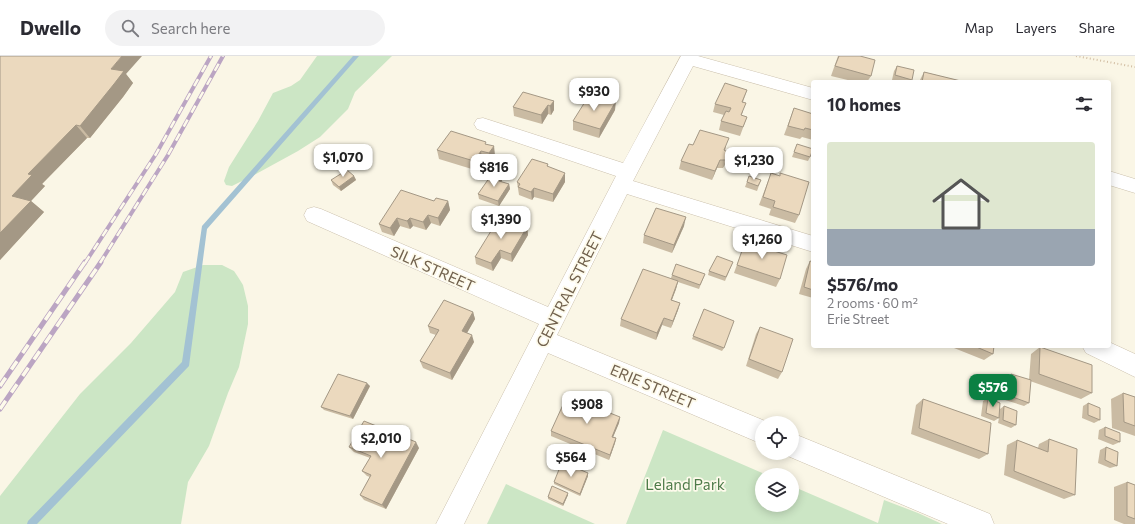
<!DOCTYPE html>
<html lang="en">
<head>
<meta charset="utf-8">
<style>
	:root { --surface:#fff; --page:#f2f2f3; --text:#2b2b33; --muted:#7c7c81; --line:#e1e1e2; --accent:#0b8043 }
	body { margin:0; font-family:Commissioner,sans-serif; background:var(--page); color:var(--text); height:100vh; display:flex; flex-direction:column; font-size:15px; white-space:nowrap }
	* { box-sizing:border-box; margin:0 }
	p { font-size:13px; color:var(--muted) }
	.icon { flex:none; width:22px; height:22px; fill:none; stroke:currentColor; stroke-width:2; stroke-linecap:round; stroke-linejoin:round }
	.map { position:relative; flex:1; overflow:hidden }
	.details { position:absolute; left:811px; top:24px; width:300px; height:268px; display:flex; flex-direction:column; background:var(--surface); border-radius:4px; box-shadow:0 2px 10px #0003 }
	.details>* { flex:none }
	.fabs { position:absolute; left:755px; top:360px; display:grid; gap:8px }
	.fabs a { display:grid; place-items:center; width:44px; height:44px; border-radius:50%; background:var(--surface); box-shadow:0 2px 10px #0003; font-size:20px }
	.price { position:absolute; translate:-50% -34px; padding:0 9px; border-radius:8px; background:#fff; color:#222; font-size:13px; line-height:26px; filter:drop-shadow(0 1px 2px #0008) }
	.price::after { content:''; position:absolute; left:50%; top:24px; width:12px; height:9px; margin-left:-6px; background:inherit; clip-path:polygon(0 0,100% 0,50% 100%) }
	.price.current { background:var(--accent); color:#fff }
	ul { padding:0; list-style:none }
	li { display:grid; align-content:center; gap:8px; height:212px; padding:0 16px }
	li span { display:grid; place-items:center; height:124px; border-radius:4px; color:#555 }
	li>.icon { margin-inline-start:auto }
	span .icon { width:72px; height:72px; fill:#fffc; stroke-width:1 }
	li b { font-size:17px }
	h2 { display:flex; justify-content:space-between; align-items:center; height:48px; padding:0 16px; font-size:17px }
	header { display:flex; align-items:center; gap:24px; box-sizing:border-box; height:56px; padding:0 20px; background:var(--surface); border-bottom:1px solid var(--line) }
	header strong { font-size:19px }
	nav { display:flex; gap:22px; margin-inline-start:auto; font-size:14px }
	.search { width:280px; height:36px; background:var(--page); display:flex; align-items:center; gap:10px; box-sizing:border-box; padding:0 14px; border-radius:22px; color:var(--muted); font-size:15px }
	.map>svg:first-child { display:block }
	.green { fill:#cce6c5 }
	.lines { fill:none; stroke-linecap:round; stroke-linejoin:round }
	.stream { fill:#a3c2d3; fill-rule:evenodd }
	.minor-casing { stroke:#cbc0ad; stroke-width:1 }
	.path { stroke:#d2bea3; stroke-width:2; stroke-dasharray:1 2.5; stroke-linecap:butt }
	.minor { fill:#fff; fill-rule:evenodd }
	.rail-far1-casing { stroke:#bba5c3; stroke-width:4 }
	.rail-casing { stroke:#bba5c3; stroke-width:5 }
	.rail-far1 { stroke:#fdfaeb; stroke-width:2.5; stroke-dasharray:8; stroke-linecap:butt }
	.rail { stroke:#fdfaeb; stroke-width:3.5; stroke-dasharray:10; stroke-linecap:butt }
	.wall { fill:#cabba3 }
	.shaded-wall { fill:#a49885 }
	.building { fill:#ebd9be; stroke:#a49885 }
	.labels { text-anchor:middle; dominant-baseline:central; stroke-width:3.5; stroke-linejoin:round; paint-order:stroke }
	.street-label { font-size:15px; fill:#71614d; stroke:#fdfaeb }
	.park-label { font-size:15px; fill:#4e7b49; stroke:#fdfaeb }
</style>
</head>
<body>
<header>
<strong>Dwello</strong>
<div class="search"><svg class="icon" aria-label="search" viewBox="0 0 24 24"><circle cx="10" cy="10" r="6"/><path d="M15 15l6 6"/></svg>Search here</div>
<nav><a>Map</a><a>Layers</a><a>Share</a></nav>
</header>
<div class="map">
<svg width="1135" height="468" viewBox="0 0 1135 468">
	<rect width="100%" height="100%" fill="#faf6e6"/>
	<g class="green">
		<polygon points="317,0 392,0 355,36 348,53 320,81 298,95 256,118 232,130 226,129 224,125 229,111 258,65 273,37 291,30 300,24"/>
		<polygon points="203,209 222,209 234,215 238,221 243,229 248,250 248,268 239,311 228,337 209,390 188,426 181,468 0,468 0,440 80,338 131,287 175,236 183,216"/>
		<polygon points="663,374 767,419 762,419 762,449 792,449 792,430 878,467 884,444 918,457 942,468 626,468"/>
		<polygon points="506,428 595,468 487,468"/>
	</g>
	<g class="lines">
		<polygon class="stream" points="353,0 359,0 207,173 189,310 37,468 27,468 28,465 182,306 202,170"/>
		<defs>
			<g id="minor">
				<polygon points="681,0 698,0 813,32 813,44 693,10 633,125 813,180 813,196 627,138 557,279 770,367 762,367 762,388 548,297 464,468 436,468 539,268 307,165 304,159 307,153 314,151 321,153 548,251 616,120 477,73 474,68 477,63 483,62 623,107"/>
				<polygon points="1109,115 1135,123 1135,137 1109,129"/>
				<polygon points="1109,286 1135,298 1135,321 1086,297 1082,290 1109,290"/>
				<polygon points="792,377 990,458 994,468 948,468 783,398 792,397"/>
			</g>
		</defs>
		<use href="#minor" class="minor-casing"/>
		<polyline class="path" points="1076,0 1135,11"/>
		<use href="#minor" class="minor"/>
		<defs>
			<g id="rail-far1">
				<polyline points="85,207 156,98 211,0"/>
				<polyline points="100,207 168,99 223,0"/>
			</g>
			<g id="rail">
				<polyline points="0,330 85,206"/>
				<polyline points="0,353 101,206"/>
			</g>
		</defs>
		<use href="#rail-far1" class="rail-far1-casing"/>
		<use href="#rail" class="rail-casing"/>
		<use href="#rail-far1" class="rail-far1"/>
		<use href="#rail" class="rail"/>
	</g>
	<g class="wall">
		<polygon points="0,0 126,18 133,27 123,41 90,82 87,82 42,128 45,130 31,145 44,156 0,204"/>
		<polygon points="838,0 860,0 871,20 867,26 856,26 831,20"/>
		<polygon points="897,10 912,24 910,26 900,26 892,24 894,15"/>
		<polygon points="924,16 965,26 919,26"/>
		<polygon points="747,34 743,46 743,56 741,60 747,61 740,80 719,74 721,65 724,59 713,56 715,48"/>
		<polygon points="554,45 554,54 551,59 548,58 542,68 514,60 513,51"/>
		<polygon points="794,52 813,58 813,84 802,81 800,83 784,79"/>
		<polygon points="615,54 599,82 573,74 573,65"/>
		<polygon points="487,88 495,99 490,106 482,103 475,114 439,103 437,94"/>
		<polygon points="797,88 810,101 808,105 792,101"/>
		<polygon points="693,89 726,91 725,95 729,97 726,106 723,112 717,112 712,124 679,113 681,105"/>
		<polygon points="548,108 548,111 565,126 553,146 534,141 532,144 519,139 517,126"/>
		<polygon points="771,117 799,159 795,167 769,159 771,153 759,149"/>
		<polygon points="354,120 356,124 341,135 333,129 331,124"/>
		<polygon points="749,120 761,124 757,135 745,131"/>
		<polygon points="502,125 502,126 509,128 510,133 499,150 479,143 478,138"/>
		<polygon points="434,145 448,145 450,154 440,170 431,167 426,174 413,170 410,173 400,170 394,180 382,176 379,168"/>
		<polygon points="684,170 672,197 643,187 644,179"/>
		<polygon points="527,171 528,179 512,206 501,202 493,215 476,208 475,201"/>
		<polygon points="745,186 780,223 776,231 734,217"/>
		<polygon points="810,205 813,206 813,242 799,238 806,213"/>
		<polygon points="733,206 725,225 708,219 709,215"/>
		<polygon points="705,218 699,233 678,226 676,233 672,244 680,247 678,254 671,272 662,269 656,284 620,270 621,263 671,222 672,219"/>
		<polygon points="704,253 724,292 722,295 692,283"/>
		<polygon points="473,256 475,263 467,277 474,286 452,324 423,312 420,305 436,279 430,277 428,270"/>
		<polygon points="760,271 782,316 778,323 746,310 756,278"/>
		<polygon points="949,290 994,290 993,298 984,304"/>
		<polygon points="1040,291 1092,337 1081,343 1030,325 1029,347 1024,350 1005,344 1007,321 1011,318 1029,324 1031,298"/>
		<polygon points="370,330 353,363 324,354 321,351"/>
		<polygon points="1123,337 1135,341 1135,380 1112,372 1111,343"/>
		<polygon points="988,342 1000,353 1004,350 1016,369 1011,372 998,367 999,362 994,365 981,360 983,345"/>
		<polygon points="923,343 988,398 979,403 911,378 916,349"/>
		<polygon points="1088,347 1100,364 1094,367 1082,362 1083,350"/>
		<polygon points="620,361 619,367 613,381 616,382 615,387 609,404 551,380 551,375"/>
		<polygon points="1105,371 1120,386 1113,389 1098,383 1099,374"/>
		<polygon points="1049,383 1075,439 1064,443 1004,419 1007,389 1017,384 1038,392 1039,388"/>
		<polygon points="349,391 419,392 386,453 364,444 360,439 370,421 367,420 362,415 370,402 354,396"/>
		<polygon points="1106,391 1117,410 1110,412 1098,407 1100,394"/>
		<polygon points="588,417 588,420 580,440 554,428 554,426"/>
		<polygon points="1127,426 1135,429 1135,468 1124,468 1114,464 1114,431"/>
		<polygon points="568,439 563,450 548,443 548,441"/>
	</g>
	<g class="shaded-wall">
		<polygon points="122,0 142,0 126,18 133,27 123,41 90,82 80,70 111,13"/>
		<polygon points="554,45 554,54 551,59 550,50"/>
		<polygon points="616,45 615,54 599,82 600,73"/>
		<polygon points="548,49 548,58 542,68 541,59"/>
		<polygon points="76,69 87,82 42,128 45,130 31,145 44,156 0,204 0,177 12,140 28,118"/>
		<polygon points="494,90 495,99 490,106 489,97"/>
		<polygon points="481,95 482,103 475,114 474,105"/>
		<polygon points="729,97 726,106 723,112 726,104"/>
		<polygon points="720,104 717,112 712,124 715,115"/>
		<polygon points="565,117 565,126 553,146 553,138"/>
		<polygon points="354,120 356,124 341,135 339,131"/>
		<polygon points="502,121 502,125 500,129 499,125"/>
		<polygon points="509,128 510,133 499,150 498,145"/>
		<polygon points="534,132 534,141 532,144 531,136"/>
		<polygon points="448,145 450,154 440,170 438,162"/>
		<polygon points="428,159 431,167 426,174 423,166"/>
		<polygon points="686,161 684,170 672,197 674,189"/>
		<polygon points="397,162 400,170 394,180 390,172"/>
		<polygon points="410,162 413,170 410,173 407,165"/>
		<polygon points="527,171 528,179 512,206 511,198"/>
		<polygon points="500,194 501,202 493,215 491,207"/>
		<polygon points="678,225 676,233 669,251 671,244"/>
		<polygon points="680,247 678,254 671,272 673,265"/>
		<polygon points="473,256 475,263 464,282 462,275"/>
		<polygon points="664,262 662,269 656,284 657,277"/>
		<polygon points="472,279 474,286 452,324 450,317"/>
		<polygon points="367,327 370,330 353,363 350,360"/>
		<polygon points="620,361 619,367 611,386 612,381"/>
		<polygon points="616,382 615,387 609,404 610,399"/>
		<polygon points="416,386 419,392 386,453 382,449"/>
		<polygon points="588,417 588,420 580,440 580,438"/>
		<polygon points="568,437 568,439 563,450 563,448"/>
	</g>
	<g class="building">
		<polygon points="0,0 122,0 111,13 124,15 114,28 80,70 76,69 28,118 32,119 12,140 31,145 0,177"/>
		<polygon points="839,0 860,0 875,4 871,20 835,10"/>
		<polygon points="897,10 914,14 912,24 895,19"/>
		<polygon points="924,16 965,26 922,26"/>
		<polygon points="725,27 747,34 742,46 746,47 741,59 747,61 743,71 721,65 726,55 729,56 731,52 715,48"/>
		<polygon points="523,36 554,45 550,50 548,49 541,59 513,51"/>
		<polygon points="588,41 605,46 607,43 616,45 600,73 573,65"/>
		<polygon points="794,52 813,58 813,74 805,72 804,74 788,70"/>
		<polygon points="700,74 729,82 724,94 729,97 726,104 720,104 715,115 681,105 689,88 693,89"/>
		<polygon points="451,75 486,86 485,88 494,90 489,97 481,95 474,105 437,94"/>
		<polygon points="797,88 813,93 810,101 794,96"/>
		<polygon points="532,103 548,108 547,110 565,117 553,138 534,132 531,136 518,131 520,128 517,126"/>
		<polygon points="347,114 354,120 339,131 331,124"/>
		<polygon points="771,117 780,120 780,117 809,126 799,159 773,151 775,145 763,141"/>
		<polygon points="492,118 502,121 499,125 509,128 498,145 478,138"/>
		<polygon points="749,120 761,124 758,130 747,126"/>
		<polygon points="401,134 434,145 436,142 448,145 438,162 428,159 423,166 410,162 407,165 397,162 390,172 379,168"/>
		<polygon points="656,152 686,161 674,189 644,179"/>
		<polygon points="499,162 527,171 511,198 500,194 491,207 475,201"/>
		<polygon points="745,186 787,199 780,223 737,209"/>
		<polygon points="717,200 733,206 726,221 709,215"/>
		<polygon points="810,205 813,206 813,234 804,231"/>
		<polygon points="676,208 705,218 700,229 672,219"/>
		<polygon points="643,213 678,225 671,244 680,247 673,265 664,262 657,277 621,263"/>
		<polygon points="444,244 473,256 462,275 472,279 450,317 420,305 439,274 428,270"/>
		<polygon points="704,253 734,265 724,292 693,280"/>
		<polygon points="760,271 793,283 782,316 749,303"/>
		<polygon points="974,290 994,290 993,298"/>
		<polygon points="1040,291 1092,309 1092,337 1039,318"/>
		<polygon points="338,318 367,327 350,360 321,351"/>
		<polygon points="1011,318 1031,324 1029,347 1010,340"/>
		<polygon points="1123,337 1135,341 1135,370 1124,366"/>
		<polygon points="567,340 620,361 612,381 616,382 610,399 551,375"/>
		<polygon points="988,342 1000,347 999,362 986,357"/>
		<polygon points="923,343 991,367 988,398 919,372"/>
		<polygon points="1088,347 1100,352 1100,364 1088,359"/>
		<polygon points="1004,350 1017,355 1016,369 1003,364"/>
		<polygon points="364,365 416,386 382,449 360,439 371,419 362,415 371,400 349,391"/>
		<polygon points="1105,371 1120,377 1120,386 1105,380"/>
		<polygon points="1049,383 1077,393 1075,439 1014,415 1017,384 1048,396"/>
		<polygon points="1106,391 1118,396 1117,410 1105,404"/>
		<polygon points="562,406 588,417 580,438 554,426"/>
		<polygon points="1127,426 1135,429 1135,463 1127,460"/>
		<polygon points="552,430 568,437 563,448 548,441"/>
	</g>
	<g class="labels">
		<g class="street-label">
			<text transform="translate(433 212) rotate(24)">SILK STREET</text>
			<text transform="translate(569 233) rotate(-63)">CENTRAL STREET</text>
			<text transform="translate(653 330) rotate(23)">ERIE STREET</text>
		</g>
		<g class="park-label">
			<text x="685" y="428">Leland Park</text>
		</g>
	</g>
</svg>
<div class="fabs">
<a><svg class="icon" aria-label="locate" viewBox="0 0 24 24"><circle cx="12" cy="12" r="6"/><path d="M12 2v4M12 18v4M2 12h4M18 12h4"/></svg></a>
<a><svg class="icon" aria-label="layers" viewBox="0 0 24 24"><path d="M12 4l9 5-9 5-9-5zM3 14l9 5 9-5"/></svg></a>
</div>
<b class="price" style="left:594px;top:56px">$930</b>
<b class="price" style="left:343px;top:122px">$1,070</b>
<b class="price" style="left:754px;top:125px">$1,230</b>
<b class="price" style="left:494px;top:132px">$816</b>
<b class="price" style="left:501px;top:184px">$1,390</b>
<b class="price" style="left:762px;top:204px">$1,260</b>
<b class="price current" style="left:993px;top:352px">$576</b>
<b class="price" style="left:587px;top:369px">$908</b>
<b class="price" style="left:381px;top:403px">$2,010</b>
<b class="price" style="left:571px;top:422px">$564</b>
<section class="details">
<h2>10 homes<svg class="icon" aria-label="filters" viewBox="0 0 24 24"><path d="M4 7h16M4 17h16"/><circle cx="9" cy="7" r="2"/><circle cx="15" cy="17" r="2"/></svg></h2>
<ul>
<li><span style="background:linear-gradient(#dfe7d0 70%,#9aa5b1 0)"><svg class="icon" aria-label="home" viewBox="0 0 24 24"><path d="M3 11l9-7 9 7M6 9v11h12V9"/></svg></span><div><b>$576/mo</b><p>2 rooms · 60 m²</p><p>Erie Street</p></div></li>
</ul>
</section>
</div>
</body>
</html>
